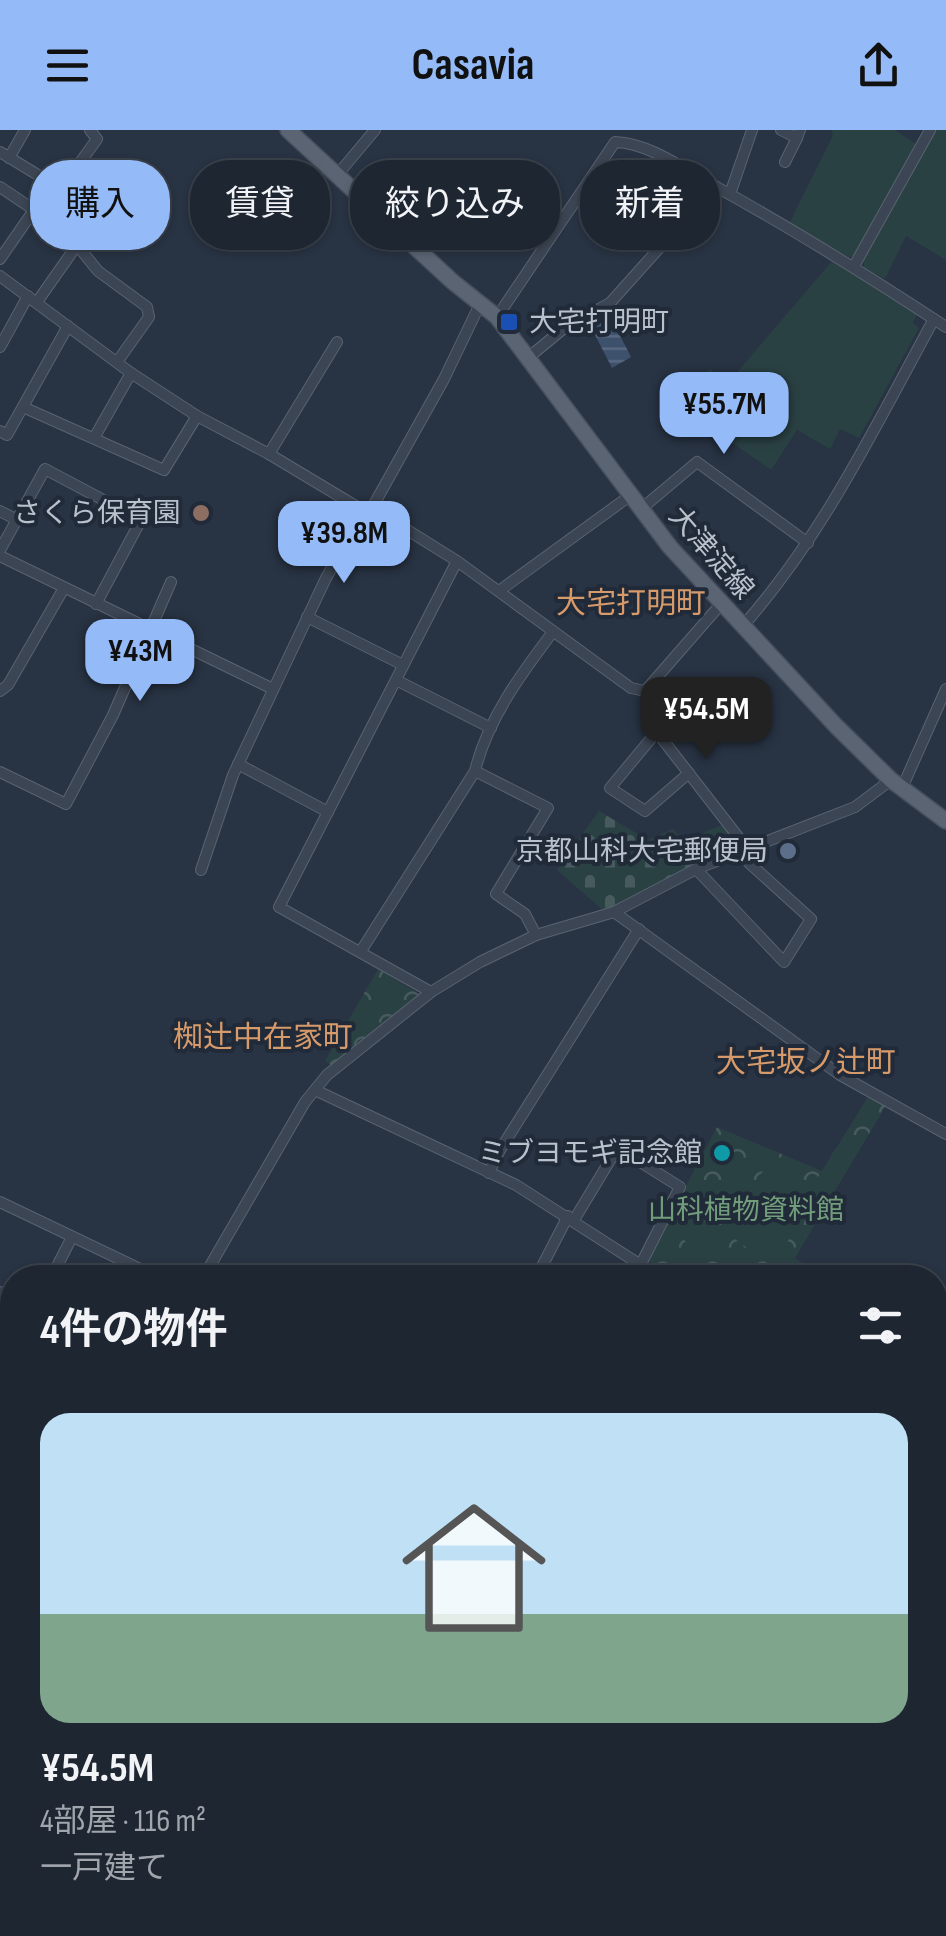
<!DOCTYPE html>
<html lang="ja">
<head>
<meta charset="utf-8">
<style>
	:root { --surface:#1e2632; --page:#262e3a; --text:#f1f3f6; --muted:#a1a5ac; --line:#3c434d; --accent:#94baf7 }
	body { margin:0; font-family:"Sofia Sans Condensed","Noto Sans JP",sans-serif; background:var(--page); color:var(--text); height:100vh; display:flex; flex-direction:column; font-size:38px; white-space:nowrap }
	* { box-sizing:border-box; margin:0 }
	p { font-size:32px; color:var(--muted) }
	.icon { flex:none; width:55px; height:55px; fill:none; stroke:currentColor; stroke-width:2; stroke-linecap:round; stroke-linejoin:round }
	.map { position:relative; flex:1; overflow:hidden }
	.details { position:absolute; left:0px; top:1135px; width:948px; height:672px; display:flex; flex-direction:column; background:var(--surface); border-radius:40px 40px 0 0; box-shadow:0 2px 8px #0004,0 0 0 2px var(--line) }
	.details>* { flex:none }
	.top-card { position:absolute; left:30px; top:30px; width:888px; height:90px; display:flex; gap:20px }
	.price { position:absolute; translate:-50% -85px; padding:0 22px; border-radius:20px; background:var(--accent); color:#111; font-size:32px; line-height:65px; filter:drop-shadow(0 2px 5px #0008) }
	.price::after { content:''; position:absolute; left:50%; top:60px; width:30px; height:22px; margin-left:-15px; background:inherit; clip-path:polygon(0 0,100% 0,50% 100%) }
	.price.current { background:#222; color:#fff }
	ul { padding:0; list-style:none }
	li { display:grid; align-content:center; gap:20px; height:530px; padding:0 40px }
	li span { display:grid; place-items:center; height:310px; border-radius:30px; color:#555 }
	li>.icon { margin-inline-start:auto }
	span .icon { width:180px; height:180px; fill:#fffc; stroke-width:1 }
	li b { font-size:42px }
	h2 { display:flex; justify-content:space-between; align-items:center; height:120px; padding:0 40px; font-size:42px }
	.tag { padding:0 35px; border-radius:40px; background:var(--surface); box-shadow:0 2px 8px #0004,0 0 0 2px var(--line); font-size:35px; line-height:90px }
	.tag.current { background:var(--accent); color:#111 }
	header { display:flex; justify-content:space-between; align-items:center; height:130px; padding:0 40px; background:var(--accent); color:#111; font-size:45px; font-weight:700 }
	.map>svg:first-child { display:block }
	.cemetery { fill:url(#cemetery-stones) }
	.park { fill:url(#park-crowns) }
	.garden { fill:#2a4144 }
	.water { fill:url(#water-rules) }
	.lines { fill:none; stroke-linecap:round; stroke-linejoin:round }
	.street-casing { stroke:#5a6370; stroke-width:12 }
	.secondary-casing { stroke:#5a6370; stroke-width:16 }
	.primary-casing { stroke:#464e5c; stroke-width:18 }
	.street { stroke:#3c4553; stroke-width:10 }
	.secondary { stroke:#4a5466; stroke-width:14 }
	.primary { stroke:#5a6473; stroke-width:15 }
	.transit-dot { fill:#1a4fb4; stroke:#212a38; stroke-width:4 }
	.education-dot { fill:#8d6e63; stroke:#212a38; stroke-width:4 }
	.service-dot { fill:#5c6f8a; stroke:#212a38; stroke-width:4 }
	.culture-dot { fill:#0f9aa8; stroke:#212a38; stroke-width:4 }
	.labels { text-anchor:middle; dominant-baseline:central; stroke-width:8; stroke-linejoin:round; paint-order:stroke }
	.poi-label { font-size:28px; fill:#b9c1cd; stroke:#212a38; text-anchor:end }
	.street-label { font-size:28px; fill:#b9c1cd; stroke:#212a38 }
	.park-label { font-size:28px; fill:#719d7b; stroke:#212a38 }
	.neighbourhood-label { font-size:30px; fill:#d69a6b; stroke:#212a38 }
</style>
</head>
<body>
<header><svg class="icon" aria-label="menu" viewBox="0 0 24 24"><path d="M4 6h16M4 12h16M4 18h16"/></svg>Casavia<svg class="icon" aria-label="share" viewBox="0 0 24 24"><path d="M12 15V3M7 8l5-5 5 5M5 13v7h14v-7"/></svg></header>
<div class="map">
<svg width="946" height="1806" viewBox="0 0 946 1806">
	<defs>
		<pattern id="cemetery-stones" width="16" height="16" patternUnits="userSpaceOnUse" patternTransform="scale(2.5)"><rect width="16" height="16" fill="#2a4144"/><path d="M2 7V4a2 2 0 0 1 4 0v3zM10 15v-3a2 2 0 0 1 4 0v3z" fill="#475b5e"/></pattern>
		<pattern id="park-crowns" width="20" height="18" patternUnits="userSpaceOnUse" patternTransform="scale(2.5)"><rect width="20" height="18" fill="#2a4144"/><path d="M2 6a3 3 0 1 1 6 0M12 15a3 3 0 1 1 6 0" fill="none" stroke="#475b5e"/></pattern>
		<pattern id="water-rules" width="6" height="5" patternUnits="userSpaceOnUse" patternTransform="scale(2.5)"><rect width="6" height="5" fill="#3e516c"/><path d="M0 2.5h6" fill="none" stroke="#586880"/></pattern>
	</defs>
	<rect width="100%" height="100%" fill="#283343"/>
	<polygon class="cemetery" points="599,681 648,710 673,699 684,711 724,694 738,711 736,717 694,735 604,781 557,740"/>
	<g class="park">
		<polygon points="378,839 419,864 331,935 325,931"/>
		<polygon points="871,962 888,972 795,1128 822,1147 674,1147 647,1130 717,997 822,1041"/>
	</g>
	<g class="garden">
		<polygon points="831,0 895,0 916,14 854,126 849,127 789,94 833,5"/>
		<polygon points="936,0 946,0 946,130 906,106 885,149 864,138 863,127"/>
		<polygon points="832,131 917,184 913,193 919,198 859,308 840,299 830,319 797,300 771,340 684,279 710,239 728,253"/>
		<polygon points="844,1006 861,1017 823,1076 811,1070 787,1105 790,1108 771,1135 721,1099 767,1036 776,1035 813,1055"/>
		<polygon points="696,1085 712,1098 695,1119 679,1106"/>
	</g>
	<polygon class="water" points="610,186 631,227 612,238 591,197"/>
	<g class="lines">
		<defs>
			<g id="street">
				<polyline points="781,0 797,8 800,0"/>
				<polyline points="0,22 61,59 97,9 90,0"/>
				<polyline points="9,28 25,0"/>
				<polyline points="785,32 797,8"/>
				<polyline points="338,44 375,0"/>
				<polyline points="0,57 49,90 77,115 98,141 147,177 149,187 117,232"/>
				<polyline points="730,64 752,0"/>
				<polyline points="0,129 34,80"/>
				<polyline points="854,136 930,0"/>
				<polyline points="0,146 131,243 197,286 269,324 364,381"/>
				<polyline points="37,172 77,115"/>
				<path d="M497 187 615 12C649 13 684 39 713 55 793 99 870 147 946 197"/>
				<polyline points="0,217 28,166"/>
				<polyline points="529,227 563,199 610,173 715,56"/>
				<polyline points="23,277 164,340 197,286"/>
				<polyline points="0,301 7,305 68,196"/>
				<polyline points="94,308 131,243"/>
				<polyline points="269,324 337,212"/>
				<polyline points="372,378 457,431 631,558 645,561 721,474"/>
				<polyline points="641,379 697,332 808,413"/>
				<polyline points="0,381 17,390"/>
				<polyline points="0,420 45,339 141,390 96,474"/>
				<polyline points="0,426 273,559"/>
				<polyline points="499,461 631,365"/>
				<polyline points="307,487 403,535"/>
				<path d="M742 497C823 406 876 295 934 189"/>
				<polyline points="396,550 491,598"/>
				<polyline points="648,558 663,610 746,717"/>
				<polyline points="0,561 8,555 64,458"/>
				<polyline points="659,599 610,658 645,681 689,643"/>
				<polyline points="238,634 328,682"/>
				<polyline points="475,641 548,678 496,764 525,784 536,805"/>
				<polyline points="0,642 66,674 113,585 171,452"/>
				<polyline points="902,658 946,559"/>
				<polyline points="696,739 784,832 811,789 736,721"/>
				<polyline points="201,740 233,645 326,448 364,381 372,378 444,249 480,174"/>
				<polyline points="614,782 840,945 946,1004"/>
				<path d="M361 821 475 641C487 590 521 544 552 503"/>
				<polyline points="431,862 279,777 457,431"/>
				<polyline points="315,960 516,1055 661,1148"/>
				<polyline points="489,1043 500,1020 639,799"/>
				<polyline points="0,1072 159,1148"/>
				<polyline points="574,1090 612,1027 626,1023 680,1057 641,1134"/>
				<polyline points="51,1148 72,1107"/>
				<polyline points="203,1148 305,972 327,945 431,862 480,832 536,805 614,782 696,739 855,677 891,650"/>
				<polyline points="536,1148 568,1086"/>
				<polyline points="0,1162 12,1168"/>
				<polyline points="935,1310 946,1310"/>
				<polyline points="935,1376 946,1356"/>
				<polyline points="935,1510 946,1491"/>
				<polyline points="0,1623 12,1598"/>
				<polyline points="935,1746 946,1726"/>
				<polyline points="594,1795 613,1806"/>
				<polyline points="714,1795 729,1806"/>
				<polyline points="69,1806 75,1795"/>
				<polyline points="783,1806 787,1795"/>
				<polyline points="903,1806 909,1795"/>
			</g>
			<g id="secondary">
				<polyline points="0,1255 12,1262"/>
				<polyline points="0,1470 12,1477"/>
				<polyline points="935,1729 946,1735"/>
				<polyline points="461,1795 471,1806"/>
				<polyline points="387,1806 392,1795"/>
			</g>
			<polyline id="primary" points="288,0 453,152 497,187 670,417 836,596 891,650 946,691"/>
		</defs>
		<use href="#street" class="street-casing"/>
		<use href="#secondary" class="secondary-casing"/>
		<use href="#primary" class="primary-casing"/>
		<use href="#street" class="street"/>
		<use href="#secondary" class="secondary"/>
		<use href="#primary" class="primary"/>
	</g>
	<rect class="transit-dot" x="499" y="182" width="20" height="20" rx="5"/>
	<circle class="education-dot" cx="201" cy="383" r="10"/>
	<circle class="service-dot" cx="788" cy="721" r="10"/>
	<circle class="culture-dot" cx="722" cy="1023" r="10"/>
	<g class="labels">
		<g class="poi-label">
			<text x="529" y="192" text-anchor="start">大宅打明町</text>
			<text x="181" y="383">さくら保育園</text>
			<text x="768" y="721">京都山科大宅郵便局</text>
			<text x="702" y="1023">ミブヨモギ記念館</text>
		</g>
		<g class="street-label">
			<text transform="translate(711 423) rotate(49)">大津淀線</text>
		</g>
		<g class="park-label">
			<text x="746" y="1080">山科植物資料館</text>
		</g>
		<g class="neighbourhood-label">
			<text x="631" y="474">大宅打明町</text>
			<text x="263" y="908">椥辻中在家町</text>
			<text x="806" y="933">大宅坂ノ辻町</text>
		</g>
	</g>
</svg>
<b class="price" style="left:724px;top:327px">¥55.7M</b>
<b class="price" style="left:344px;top:456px">¥39.8M</b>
<b class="price" style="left:140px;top:574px">¥43M</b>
<b class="price current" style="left:706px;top:632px">¥54.5M</b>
<div class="top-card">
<a class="tag current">購入</a>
<a class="tag">賃貸</a>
<a class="tag">絞り込み</a>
<a class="tag">新着</a>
</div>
<section class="details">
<h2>4件の物件<svg class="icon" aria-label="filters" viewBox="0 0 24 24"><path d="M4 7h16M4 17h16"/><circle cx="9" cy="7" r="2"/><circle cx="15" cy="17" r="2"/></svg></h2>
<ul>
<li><span style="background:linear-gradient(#bfe0f5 65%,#7fa58c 0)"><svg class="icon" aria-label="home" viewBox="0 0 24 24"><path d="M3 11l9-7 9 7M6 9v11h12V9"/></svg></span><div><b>¥54.5M</b><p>4部屋 · 116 m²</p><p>一戸建て</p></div></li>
</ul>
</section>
</div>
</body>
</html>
